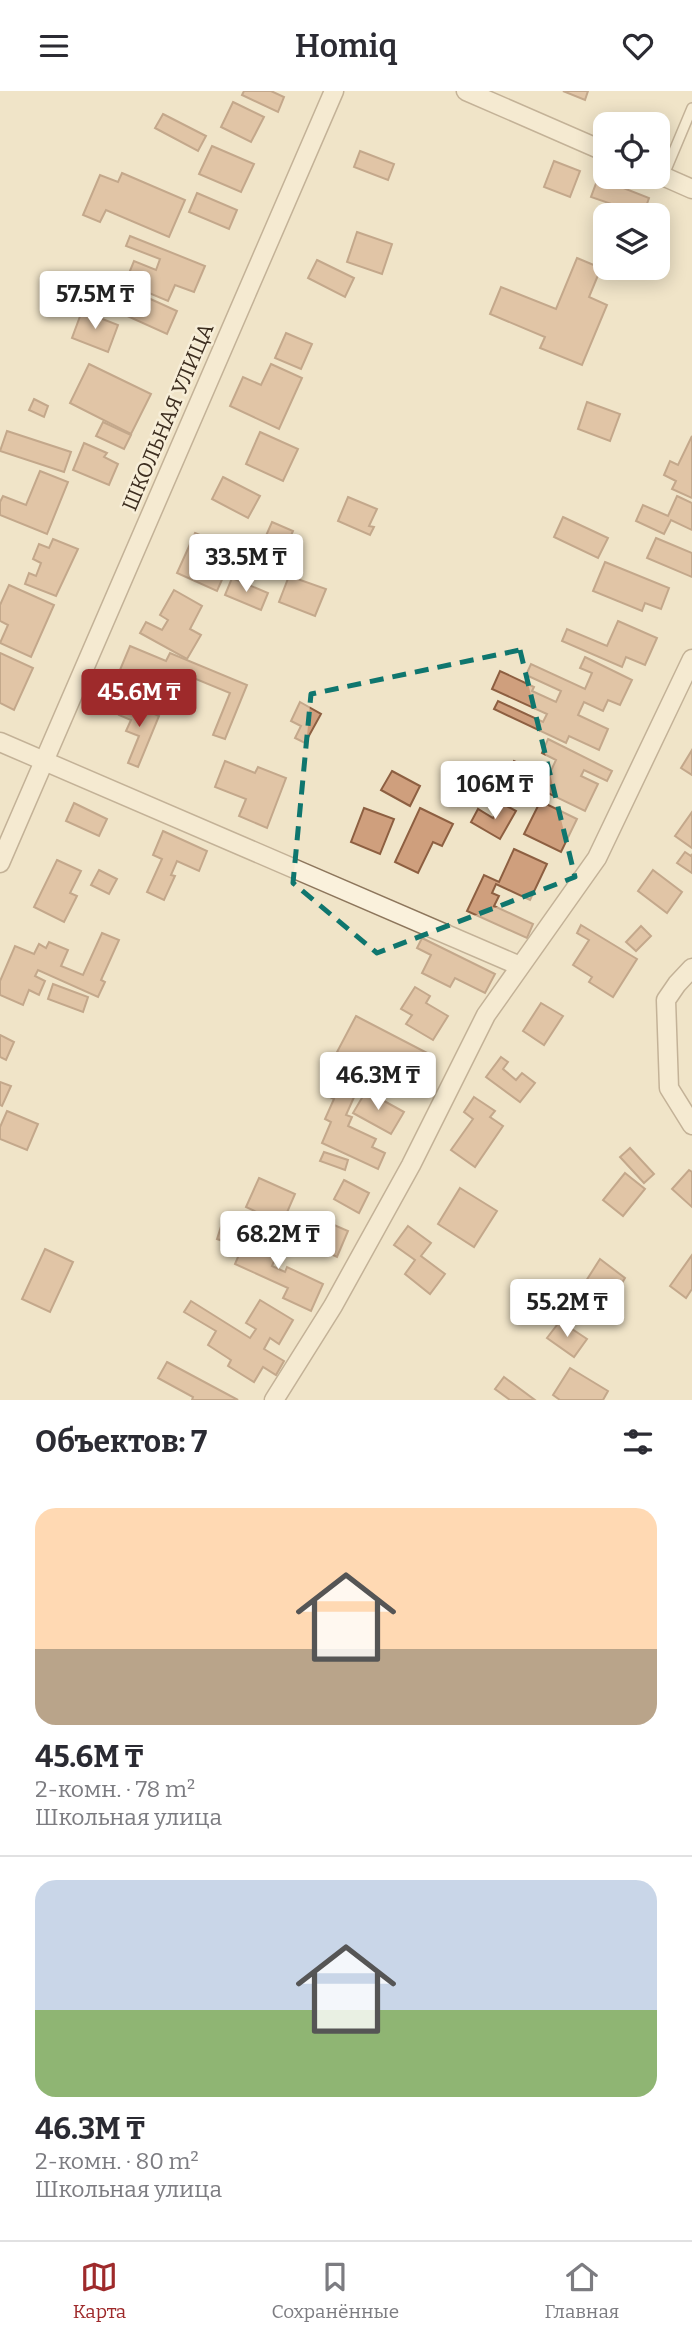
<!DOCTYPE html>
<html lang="ru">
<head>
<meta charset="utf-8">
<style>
	:root { --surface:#fff; --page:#f7f7f7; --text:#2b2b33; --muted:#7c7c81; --line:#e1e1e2; --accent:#9e2a2b }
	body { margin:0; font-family:Bitter,serif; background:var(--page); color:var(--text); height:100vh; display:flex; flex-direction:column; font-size:26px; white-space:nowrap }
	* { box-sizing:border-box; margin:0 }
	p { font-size:23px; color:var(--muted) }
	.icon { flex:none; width:38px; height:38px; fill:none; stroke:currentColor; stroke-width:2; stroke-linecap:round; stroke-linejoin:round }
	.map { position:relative; height:1309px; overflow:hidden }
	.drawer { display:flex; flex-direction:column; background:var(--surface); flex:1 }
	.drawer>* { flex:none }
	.controls { position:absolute; left:593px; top:21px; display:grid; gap:14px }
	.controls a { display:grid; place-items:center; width:77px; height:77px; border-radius:14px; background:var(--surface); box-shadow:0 4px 18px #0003; font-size:35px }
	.price { position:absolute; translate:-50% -60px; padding:0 16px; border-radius:7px; background:#fff; color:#222; font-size:23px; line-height:46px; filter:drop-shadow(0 2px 4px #0008) }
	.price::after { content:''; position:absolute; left:50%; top:42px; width:21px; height:16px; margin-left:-10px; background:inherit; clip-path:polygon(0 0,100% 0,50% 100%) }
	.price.active { background:var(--accent); color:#fff }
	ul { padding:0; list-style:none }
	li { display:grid; align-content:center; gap:14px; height:371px; padding:0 35px }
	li+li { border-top:2px solid var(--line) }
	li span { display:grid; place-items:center; height:217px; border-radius:21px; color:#555 }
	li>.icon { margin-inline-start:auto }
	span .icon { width:126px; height:126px; fill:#fffc; stroke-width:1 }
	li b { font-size:30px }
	h2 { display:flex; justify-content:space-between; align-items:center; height:84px; padding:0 35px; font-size:30px }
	header { display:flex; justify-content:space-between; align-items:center; height:91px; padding:0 35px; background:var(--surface); font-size:32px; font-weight:600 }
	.tabs { display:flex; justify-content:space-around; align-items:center; height:98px; border-top:2px solid var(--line); background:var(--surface); font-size:19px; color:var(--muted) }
	.tabs a { display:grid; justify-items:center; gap:4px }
	.tabs .active { color:var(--accent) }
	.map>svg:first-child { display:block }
	.building { fill:#cf9f7d; stroke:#8d5f41; stroke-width:2 }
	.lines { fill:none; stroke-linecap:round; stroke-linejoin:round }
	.lane-casing { stroke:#8d765c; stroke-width:12 }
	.street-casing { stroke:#8d765c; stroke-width:21 }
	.lane { stroke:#faf1dc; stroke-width:9 }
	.street { stroke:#faf1dc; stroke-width:18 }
	.marked { fill:none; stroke:#0f766e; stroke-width:5; stroke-dasharray:14 9; stroke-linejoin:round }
	.labels { text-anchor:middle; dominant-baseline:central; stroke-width:5; stroke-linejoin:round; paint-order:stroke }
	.street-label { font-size:21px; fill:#3d2e20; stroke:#f7eed8 }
</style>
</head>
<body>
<header><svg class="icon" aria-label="menu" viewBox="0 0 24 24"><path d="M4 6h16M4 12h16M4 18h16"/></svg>Homiq<svg class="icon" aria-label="heart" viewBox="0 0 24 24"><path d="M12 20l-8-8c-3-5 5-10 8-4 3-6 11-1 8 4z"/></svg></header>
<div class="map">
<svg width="692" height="1309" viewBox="0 0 692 1309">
	<rect width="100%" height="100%" fill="#f0e4c8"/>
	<g class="building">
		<polygon points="244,0 271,0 284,6 278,21 242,4"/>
		<polygon points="563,0 588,0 585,9"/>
		<polygon points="233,11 264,26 251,51 221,36"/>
		<polygon points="163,23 206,45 198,60 155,37"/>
		<polygon points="212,55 254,73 241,101 199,83"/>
		<polygon points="360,60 394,73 388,89 354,76"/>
		<polygon points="554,70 580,80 570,106 544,96"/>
		<polygon points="122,82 185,109 169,146 106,119 100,131 83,124 100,84 118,91"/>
		<polygon points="598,87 649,107 643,124 591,106"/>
		<polygon points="197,102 237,119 229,138 189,121"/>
		<polygon points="357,141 392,153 382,183 347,171"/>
		<polygon points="130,145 205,175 194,201 175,194 168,210 125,192 134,170 156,179 160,168 126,155"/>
		<polygon points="577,167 601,177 589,206 607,214 582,274 540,257 545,246 490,223 501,196 556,218"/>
		<polygon points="317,169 354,187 345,206 308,187"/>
		<polygon points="135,201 177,220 167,243 125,224"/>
		<polygon points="82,220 118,234 108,261 72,247"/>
		<polygon points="286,242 312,253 301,278 275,267"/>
		<polygon points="89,273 151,303 131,343 70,312"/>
		<polygon points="271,273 302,287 279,338 230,315 243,286 261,294"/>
		<polygon points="34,308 48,315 44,326 29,319"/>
		<polygon points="587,311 620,323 610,350 578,338"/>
		<polygon points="103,331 131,344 124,358 96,345"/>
		<polygon points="7,340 71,361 64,381 0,360"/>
		<polygon points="260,341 298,358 283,390 246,373"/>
		<polygon points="692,345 692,407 672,398 676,390 664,384 670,370 678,374"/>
		<polygon points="84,352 107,362 104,366 118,373 109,394 73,379"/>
		<polygon points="40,380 68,391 47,443 0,424 0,411 3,405 26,414"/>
		<polygon points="223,386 260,405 248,427 212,408"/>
		<polygon points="677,405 692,412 692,439 671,429 664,443 636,430 643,414 668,425"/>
		<polygon points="348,406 377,418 369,435 374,436 370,444 338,430"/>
		<polygon points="563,426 608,447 598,467 554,446"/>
		<polygon points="272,431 293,440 279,472 258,463"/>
		<polygon points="195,442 235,459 217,500 177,482"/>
		<polygon points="656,447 692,462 692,486 647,467"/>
		<polygon points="53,448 78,458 56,505 25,493 29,482 36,485 41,472 33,468 39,453 49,457"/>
		<polygon points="605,471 669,497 661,518 645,512 642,520 593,500"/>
		<polygon points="289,485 326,498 315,525 279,511"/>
		<polygon points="232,487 268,502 261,519 225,504"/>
		<polygon points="9,494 54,514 31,566 0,552 8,534 0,530 0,514"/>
		<polygon points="174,499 202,515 190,538 201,544 187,568 140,542 146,531 162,539 168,529 160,524"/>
		<polygon points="618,530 657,547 645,574 626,566 622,576 562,550 567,538 607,555"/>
		<polygon points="130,555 166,570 170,562 247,594 225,648 213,644 230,602 184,583 168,621 112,598"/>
		<polygon points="0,562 33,577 14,619 0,612"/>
		<polygon points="585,566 632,589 620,614 608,609 603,620 584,611 578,624 608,638 599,659 569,645 566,652 494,618 498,610 543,631 547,623 492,598 500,580 534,596 532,600 556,611 561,600 526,584 531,573 585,598 592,582 580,577"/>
		<polygon points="125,610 159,625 138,676 128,672 139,645 126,640 131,629 119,624"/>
		<polygon points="300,611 321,623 305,652 295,647 301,635 291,630"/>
		<polygon points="548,648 612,680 607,690 584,679 581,685 598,693 585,720 546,701 542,711 577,728 561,761 524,743 538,715 503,697 500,702 478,691 487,675 507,685 514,670 548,686 556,669 542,662"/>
		<polygon points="692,659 692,684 681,677"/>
		<polygon points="225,670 255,682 258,676 286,687 267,737 239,725 246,708 215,696"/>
		<polygon points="392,680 420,695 410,715 381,699"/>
		<polygon points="74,712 107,728 99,745 66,730"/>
		<polygon points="501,712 516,720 500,748 471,731 478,718 493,727"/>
		<polygon points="364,717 394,728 380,763 351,751"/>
		<polygon points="420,717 453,733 442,755 433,751 418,782 395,771"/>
		<polygon points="692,721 692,757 675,745"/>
		<polygon points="163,740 207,760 199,780 177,770 171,784 175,785 164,809 147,801 162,768 153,764"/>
		<polygon points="514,758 547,773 530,809 496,793 492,802 499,805 494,815 533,833 527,847 467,820 484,784 499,791"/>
		<polygon points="685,761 691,765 692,763 692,782 677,772"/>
		<polygon points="57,769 81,780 70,802 77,805 64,831 34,816"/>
		<polygon points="99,779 117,788 109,803 91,794"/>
		<polygon points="653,779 682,801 667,822 638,800"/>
		<polygon points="581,834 637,868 613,906 589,891 592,886 573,874 589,849 577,842"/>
		<polygon points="641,835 651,845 636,860 626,851"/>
		<polygon points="102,842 119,849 101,889 105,891 98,906 38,879 35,885 45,890 39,904 29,899 23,914 0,904 0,890 15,855 34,863 39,853 46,857 49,851 68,859 61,875 83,884"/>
		<polygon points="422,847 495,883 485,902 455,887 450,896 422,882 431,864 417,857"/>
		<polygon points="53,893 88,906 83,921 48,908"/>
		<polygon points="415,896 430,905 426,912 448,925 433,949 406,933 412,924 401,918"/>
		<polygon points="541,912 563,925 544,954 523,940"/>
		<polygon points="356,925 431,964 419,987 377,965 370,979 337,961"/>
		<polygon points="0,944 14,951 6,969 0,966"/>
		<polygon points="501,966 508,971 503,978 516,989 522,982 535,992 520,1011 486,986"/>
		<polygon points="329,968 364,984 346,1024 352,1026 348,1035 376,1048 372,1056 385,1062 378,1078 322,1052 331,1031 325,1028 334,1008 330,1006 338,987 324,980"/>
		<polygon points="0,991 11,995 2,1015 0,1014"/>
		<polygon points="366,1000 404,1021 391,1043 353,1022"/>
		<polygon points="474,1006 495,1020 490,1026 503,1035 475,1076 451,1059 473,1028 464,1021"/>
		<polygon points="7,1020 38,1033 27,1059 0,1048 0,1036"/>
		<polygon points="630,1057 654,1083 644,1092 620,1066"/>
		<polygon points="324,1061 348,1069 345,1079 320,1070"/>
		<polygon points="689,1079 692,1081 692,1116 672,1098"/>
		<polygon points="625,1082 645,1098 623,1125 603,1109"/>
		<polygon points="259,1087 295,1103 282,1133 246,1116"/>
		<polygon points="344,1089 369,1102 359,1122 334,1108"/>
		<polygon points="460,1097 497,1120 474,1156 438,1133"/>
		<polygon points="225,1123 243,1129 235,1154 217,1148"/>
		<polygon points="318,1127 348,1140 337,1166 307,1152"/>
		<polygon points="408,1135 431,1152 421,1165 445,1183 430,1203 405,1183 415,1169 394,1154"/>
		<polygon points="249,1140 281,1154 272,1175 285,1181 287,1176 323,1193 311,1220 283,1207 288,1197 235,1173"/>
		<polygon points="45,1158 73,1171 50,1221 22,1208"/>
		<polygon points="692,1164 692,1198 686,1207 670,1195"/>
		<polygon points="600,1168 625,1187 614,1205 620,1209 612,1221 579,1201"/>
		<polygon points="260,1209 293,1229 279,1253 270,1247 264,1258 284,1270 276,1284 263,1276 254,1291 228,1275 231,1269 208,1254 216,1240 184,1221 191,1210 250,1247 256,1238 246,1232"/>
		<polygon points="560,1230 587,1248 574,1266 547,1247"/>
		<polygon points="167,1271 238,1309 192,1309 193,1306 158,1287"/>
		<polygon points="570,1277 608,1300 603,1309 560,1309 553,1304"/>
		<polygon points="504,1286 535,1309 510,1309 495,1298"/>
	</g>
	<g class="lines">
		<defs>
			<polyline id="lane" points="663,86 692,17"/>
			<g id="street">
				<polyline points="466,0 606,61"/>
				<polyline points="658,83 692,98"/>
				<polyline points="0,651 520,875"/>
				<polyline points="0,772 334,0"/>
				<polyline points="692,877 677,893 666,909 669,997 692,1034"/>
				<polyline points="274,1309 333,1215 411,1074 486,924 597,767 692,568"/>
			</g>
		</defs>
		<use href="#lane" class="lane-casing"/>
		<use href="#street" class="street-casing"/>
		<use href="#lane" class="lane"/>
		<use href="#street" class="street"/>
	</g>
	<path d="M0 0H692V1309H0ZM520 559 575 786 377 862 293 792 311 603Z" fill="#f0e4c8" fill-opacity=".55" fill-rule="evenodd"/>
	<path class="marked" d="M520 559 575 786 377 862 293 792 311 603Z"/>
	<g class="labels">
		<g class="street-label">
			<text transform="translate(168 326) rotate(-67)">ШКОЛЬНАЯ УЛИЦА</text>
		</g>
	</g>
</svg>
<div class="controls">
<a><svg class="icon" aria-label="locate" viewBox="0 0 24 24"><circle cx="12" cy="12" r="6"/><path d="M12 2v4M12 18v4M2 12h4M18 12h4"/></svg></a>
<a><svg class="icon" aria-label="layers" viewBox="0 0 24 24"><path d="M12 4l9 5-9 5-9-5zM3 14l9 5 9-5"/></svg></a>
</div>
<b class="price" style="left:95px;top:240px">57.5M ₸</b>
<b class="price" style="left:246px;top:503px">33.5M ₸</b>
<b class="price active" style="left:139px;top:638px">45.6M ₸</b>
<b class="price" style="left:495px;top:730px">106M ₸</b>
<b class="price" style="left:378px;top:1021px">46.3M ₸</b>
<b class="price" style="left:278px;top:1180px">68.2M ₸</b>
<b class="price" style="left:567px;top:1248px">55.2M ₸</b>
</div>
<section class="drawer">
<h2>Объектов: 7<svg class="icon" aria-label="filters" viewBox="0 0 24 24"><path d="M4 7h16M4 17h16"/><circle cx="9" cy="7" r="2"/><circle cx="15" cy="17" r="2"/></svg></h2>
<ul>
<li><span style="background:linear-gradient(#ffd9b3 65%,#b9a48a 0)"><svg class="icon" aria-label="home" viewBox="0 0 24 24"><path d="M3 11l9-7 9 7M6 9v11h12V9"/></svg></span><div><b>45.6M ₸</b><p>2-комн. · 78 m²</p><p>Школьная улица</p></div></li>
<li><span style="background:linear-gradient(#c9d6e8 60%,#8fb573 0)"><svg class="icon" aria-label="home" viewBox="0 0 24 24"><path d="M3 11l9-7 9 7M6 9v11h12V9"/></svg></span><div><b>46.3M ₸</b><p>2-комн. · 80 m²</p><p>Школьная улица</p></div></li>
</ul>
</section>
<nav class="tabs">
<a class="active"><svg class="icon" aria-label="map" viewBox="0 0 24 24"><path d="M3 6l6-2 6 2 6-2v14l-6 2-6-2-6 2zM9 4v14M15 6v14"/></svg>Карта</a>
<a><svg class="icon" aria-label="saved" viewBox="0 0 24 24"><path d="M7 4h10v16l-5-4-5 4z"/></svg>Сохранённые</a>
<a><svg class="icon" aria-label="home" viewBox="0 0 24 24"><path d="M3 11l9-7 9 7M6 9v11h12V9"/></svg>Главная</a>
</nav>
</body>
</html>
